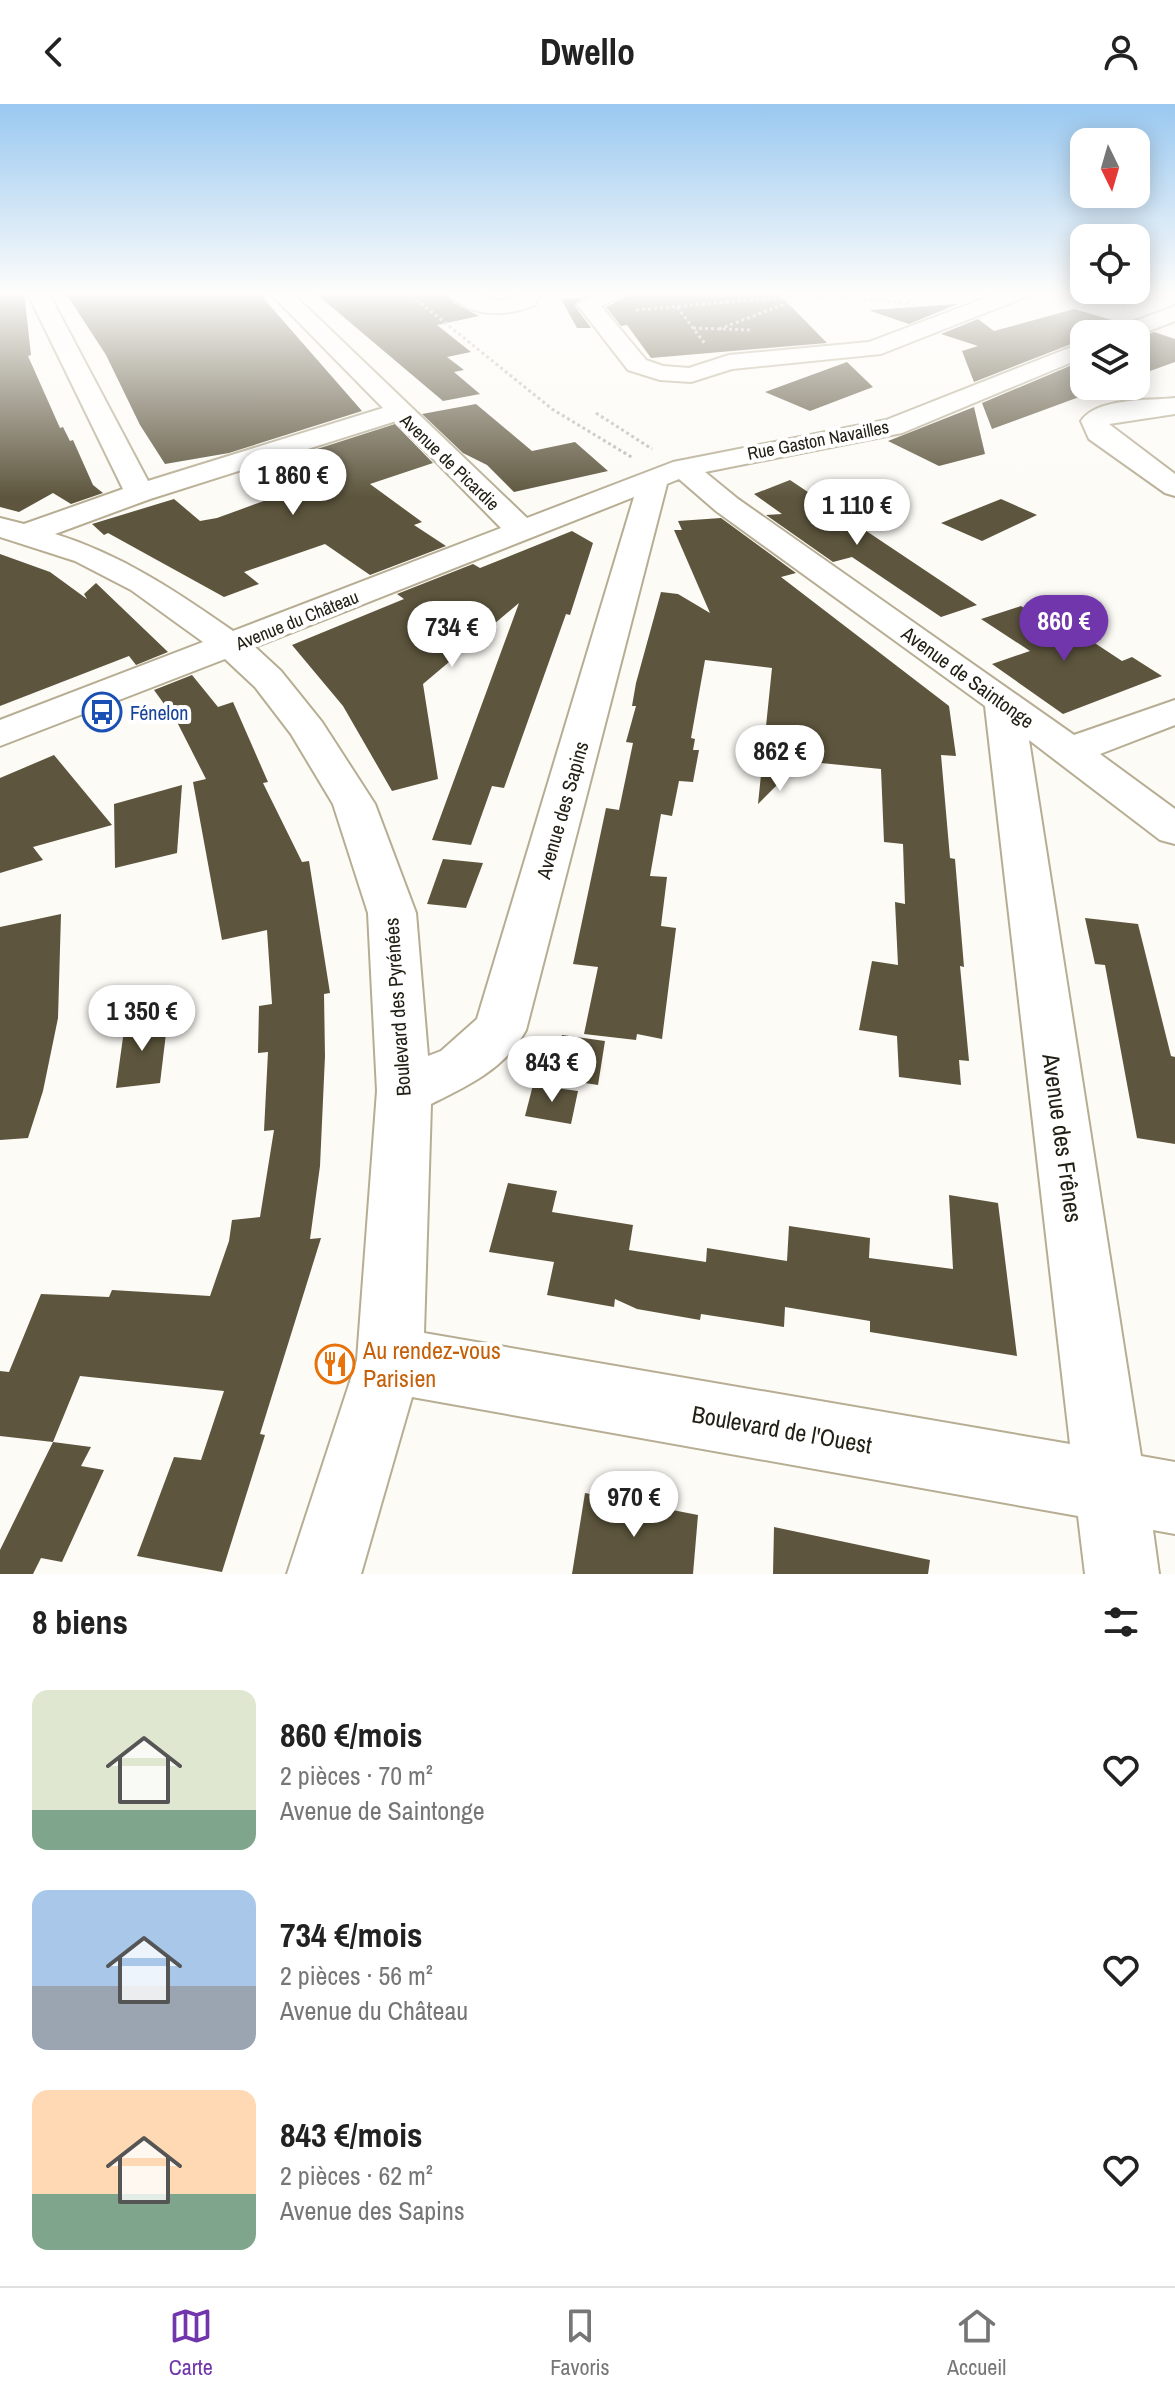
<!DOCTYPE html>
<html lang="fr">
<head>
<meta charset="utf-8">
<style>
	:root { --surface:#fff; --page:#f6f6f6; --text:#222; --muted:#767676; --line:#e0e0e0; --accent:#7136ac }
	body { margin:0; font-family:"Archivo Narrow",sans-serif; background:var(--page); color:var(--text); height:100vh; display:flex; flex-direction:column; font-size:30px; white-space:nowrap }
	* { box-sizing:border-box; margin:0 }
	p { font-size:26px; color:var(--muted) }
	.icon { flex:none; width:44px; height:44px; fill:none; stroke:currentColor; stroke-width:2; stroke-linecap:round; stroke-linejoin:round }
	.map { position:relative; height:1470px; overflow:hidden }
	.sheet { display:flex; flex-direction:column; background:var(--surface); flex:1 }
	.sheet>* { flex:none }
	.needle { width:52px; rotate:175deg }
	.controls { position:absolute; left:1070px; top:24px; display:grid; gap:16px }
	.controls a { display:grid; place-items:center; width:80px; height:80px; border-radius:16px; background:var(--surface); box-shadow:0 4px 20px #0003; font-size:40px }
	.price { position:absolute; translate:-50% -68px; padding:0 18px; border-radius:28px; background:#fff; color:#222; font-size:26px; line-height:52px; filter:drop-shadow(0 2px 4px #0008) }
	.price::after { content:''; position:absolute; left:50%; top:48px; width:24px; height:18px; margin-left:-12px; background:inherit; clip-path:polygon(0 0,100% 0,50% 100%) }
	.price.on { background:var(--accent); color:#fff }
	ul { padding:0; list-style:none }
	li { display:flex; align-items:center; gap:24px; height:200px; padding:0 32px }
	li span { display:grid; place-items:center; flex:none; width:224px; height:160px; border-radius:16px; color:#555 }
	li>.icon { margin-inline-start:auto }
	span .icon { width:96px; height:96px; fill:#fffc; stroke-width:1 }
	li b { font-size:34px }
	h2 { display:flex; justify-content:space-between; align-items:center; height:96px; padding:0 32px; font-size:34px }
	header { display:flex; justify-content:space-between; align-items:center; height:104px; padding:0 32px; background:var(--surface); font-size:36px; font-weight:700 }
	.tab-bar { display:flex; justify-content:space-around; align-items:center; height:112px; border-top:2px solid var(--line); background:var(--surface); font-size:22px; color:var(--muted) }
	.tab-bar a { display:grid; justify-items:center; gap:4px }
	.tab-bar .on { color:var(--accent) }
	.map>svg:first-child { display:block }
	.building { fill:#5d553d }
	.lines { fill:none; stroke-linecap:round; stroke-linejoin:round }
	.minor-casing { stroke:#b6ad93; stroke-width:4 }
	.path { stroke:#bbb9b2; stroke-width:3; stroke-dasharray:3 3; stroke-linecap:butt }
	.minor { fill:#fff; fill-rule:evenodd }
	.labels { text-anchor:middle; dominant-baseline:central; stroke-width:8; stroke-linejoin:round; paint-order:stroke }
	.far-street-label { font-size:18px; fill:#232015; stroke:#fff }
	.street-label { font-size:20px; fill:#232015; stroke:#fff }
	.transit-label { font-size:20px; fill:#164399; stroke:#fff; text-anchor:start }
	.near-street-label { font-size:24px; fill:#232015; stroke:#fff }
	.near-food-label { font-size:24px; fill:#c56008; stroke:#fff; text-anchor:start }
</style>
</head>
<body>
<header><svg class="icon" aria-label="back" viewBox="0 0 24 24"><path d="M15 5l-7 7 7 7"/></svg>Dwello<svg class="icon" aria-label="person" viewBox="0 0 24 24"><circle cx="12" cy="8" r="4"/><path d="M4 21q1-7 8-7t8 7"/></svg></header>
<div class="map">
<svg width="1175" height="1470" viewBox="0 0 1175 1470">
	<rect width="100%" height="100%" fill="#fdfbf6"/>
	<g class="building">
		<polygon points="0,188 24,188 31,251 28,252 60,324 63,323 70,337 73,336 93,381 103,389 71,400 53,389 19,408 0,403"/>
		<polygon points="65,188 258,188 362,307 229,349 165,360 140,321 106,251"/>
		<polygon points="314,188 444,188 454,199 479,212 437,221 471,248 447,253 464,266 454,268 480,290 443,297"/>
		<polygon points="672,188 777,188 827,239 651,254 627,221 621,222 606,203 629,191"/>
		<polygon points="582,194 575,202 591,224 577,224 561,195"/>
		<polygon points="958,200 909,220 871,207 871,206"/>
		<polygon points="1074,205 1122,219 1113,222 1108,230 1084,230 1084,235 974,278 962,247 978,242 941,230 978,215 994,227"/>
		<polygon points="1154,228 1175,235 1175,258 1136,272 1136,235"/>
		<polygon points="1084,256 1084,282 1109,282 992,325 982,299"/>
		<polygon points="847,258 873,283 810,307 765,288"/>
		<polygon points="476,300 532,347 575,338 608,367 514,388 487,361 463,349 422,310"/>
		<polygon points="974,303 985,350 939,362 888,337"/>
		<polygon points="395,320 433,359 370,380 422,418 414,421 446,442 370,471 325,440 244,468 259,480 224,493 108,429 104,431 92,420 174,395 200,417 217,414 286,389 252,366"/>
		<polygon points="790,376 977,501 941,513 852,453 833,458 766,411 782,410 754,390"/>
		<polygon points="1001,395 1037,411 982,437 941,419"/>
		<polygon points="721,414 796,469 781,473 949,602 956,652 941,651 950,754 955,755 964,863 960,862 969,957 959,956 961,981 899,973 897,932 859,926 872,857 898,861 895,798 905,800 903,740 884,738 881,665 801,657 758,700 772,564 705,556 691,634 695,635 693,646 699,646 693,678 679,677 672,712 661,710 650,772 667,773 661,822 676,824 662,935 637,930 636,936 584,930 598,863 573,860 606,704 619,706 633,639 626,638 636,602 632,602 636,579 661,488 678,490 710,509 674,426 682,426 678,417"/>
		<polygon points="572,427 593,439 570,511 566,510 504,684 492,682 471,741 432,736 519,499 423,580 438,675 392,687 343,602 292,541 404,495 397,490 473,460 480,464"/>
		<polygon points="0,450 50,468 87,495 84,490 96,479 168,548 136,561 129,552 0,602"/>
		<polygon points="1021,502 1071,533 1081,530 1122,557 1132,553 1162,572 1063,610 992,560 1030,547 981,515"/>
		<polygon points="192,571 218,603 233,598 268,678 263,679 302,758 309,757 330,889 324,890 325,952 320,1062 310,1135 321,1134 260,1330 265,1331 222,1468 137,1452 174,1353 201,1356 224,1287 80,1272 53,1338 0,1332 0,1267 9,1268 41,1190 109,1193 112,1186 210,1192 229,1137 232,1116 260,1113 274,1026 264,1027 268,948 258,949 259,902 272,900 267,826 222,836 193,678 206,675 177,618 154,586"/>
		<polygon points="54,651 112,721 33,743 43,756 0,769 0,674"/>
		<polygon points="182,681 177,749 115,764 114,700"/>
		<polygon points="443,755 483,759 466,804 427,800"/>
		<polygon points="61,810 58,914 43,987 28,1034 0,1036 0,823"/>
		<polygon points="1085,814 1138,820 1171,952 1175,953 1175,1040 1137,1034 1105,861 1095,860"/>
		<polygon points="168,913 160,979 116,984 125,919"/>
		<polygon points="562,931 605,937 598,981 552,974"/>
		<polygon points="533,981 578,987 571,1020 525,1012"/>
		<polygon points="508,1079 557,1087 552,1108 633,1121 629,1146 706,1158 707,1144 787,1157 789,1122 870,1134 869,1154 953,1165 949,1091 998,1099 1017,1252 870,1228 870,1217 785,1203 784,1223 701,1210 700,1216 637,1205 615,1195 614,1203 547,1191 554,1158 489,1148"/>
		<polygon points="53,1338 91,1343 81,1362 104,1366 62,1458 41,1454 33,1470 0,1470 0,1446"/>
		<polygon points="585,1389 698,1411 693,1470 572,1470"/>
		<polygon points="774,1423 930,1456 928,1470 773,1470"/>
	</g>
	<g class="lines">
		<defs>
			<g id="minor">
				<path d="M27 188H48L148 377 383 304 269 188H291L527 414 673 358 886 316 1084 238V253L902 329 705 368 738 395 1074 631 1175 596V621L1100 650 1175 705V740L1160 736 1029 636 1141 1352 1175 1358V1430L1153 1426 1159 1470H1085L1078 1412 412 1293 361 1470H287L357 1256 377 987 368 809 333 700 291 630 255 583 225 555 0 642V616L203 538 131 486 75 457 0 433V414L24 420 123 385ZM396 317 501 424 233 527C176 487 122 451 55 430L150 395ZM679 375 716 407 985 602 1070 1340 424 1229 431 1000C468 982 506 964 526 926L667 380ZM634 393 477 915 441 947 428 952 416 809 375 700 322 618 281 567 255 543Z"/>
				<path d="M447 188H472L499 197 518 192 519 188H540L535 201C506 213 468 214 447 188Z"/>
				<polygon points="599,188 628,188 601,202 646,256 663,262 689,264 729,251 869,238 1001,188 1031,188 1028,192 881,250 732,265 691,278 660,276 628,266 577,200"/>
				<polygon points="1175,202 1175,217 1136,232 1111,230 1114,225"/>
				<path d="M1175 294V310L1109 320 1175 370V392L1165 389 1089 335 1081 317C1097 293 1149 297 1175 294Z"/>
			</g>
		</defs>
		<use href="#minor" class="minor-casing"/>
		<g class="path">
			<polyline points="407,188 552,305 633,354"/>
			<polyline points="899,188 913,201"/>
			<polyline points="677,203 706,241"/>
			<path d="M636 206C728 199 817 185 909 200"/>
			<polyline points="693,224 752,226"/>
			<polyline points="719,225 788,199 792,188"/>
			<polyline points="596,309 652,345"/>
		</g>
		<use href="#minor" class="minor"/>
	</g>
	<linearGradient id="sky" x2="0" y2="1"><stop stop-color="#99c8f0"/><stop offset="0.48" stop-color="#fefdfb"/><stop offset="1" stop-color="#fefdfb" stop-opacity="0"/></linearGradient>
	<rect width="1175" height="394" fill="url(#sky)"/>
	<defs>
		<symbol id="bus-ring" viewBox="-11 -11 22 22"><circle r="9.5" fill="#fff" stroke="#1a4fb4" stroke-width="1.5"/><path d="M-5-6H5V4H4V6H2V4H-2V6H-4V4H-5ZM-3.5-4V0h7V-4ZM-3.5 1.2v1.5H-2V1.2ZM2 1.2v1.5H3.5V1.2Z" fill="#1a4fb4"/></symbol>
		<symbol id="restaurant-ring" viewBox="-11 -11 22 22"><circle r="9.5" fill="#fff" stroke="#e8710a" stroke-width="1.5"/><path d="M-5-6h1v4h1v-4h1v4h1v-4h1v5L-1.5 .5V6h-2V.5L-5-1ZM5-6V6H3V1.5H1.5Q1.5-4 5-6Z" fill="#e8710a"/></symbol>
	</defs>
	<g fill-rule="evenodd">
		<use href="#bus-ring" x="80" y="586" width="44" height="44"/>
		<use href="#restaurant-ring" x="313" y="1238" width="44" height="44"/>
	</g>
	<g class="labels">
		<g class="far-street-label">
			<text transform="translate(818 336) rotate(-11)">Rue Gaston Navailles</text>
			<text transform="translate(450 358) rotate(44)">Avenue de Picardie</text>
			<text transform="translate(297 516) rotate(-22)">Avenue du Château</text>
		</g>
		<g class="street-label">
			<text transform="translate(968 573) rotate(36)">Avenue de Saintonge</text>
			<text transform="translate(562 706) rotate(-74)">Avenue des Sapins</text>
			<text transform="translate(397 903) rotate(-94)">Boulevard des Pyrénées</text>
		</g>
		<g class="transit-label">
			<text x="130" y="608">Fénelon</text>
		</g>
		<g class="near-street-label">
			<text transform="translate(1063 1034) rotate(82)">Avenue des Frênes</text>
			<text transform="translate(782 1325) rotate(10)">Boulevard de l'Ouest</text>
		</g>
		<g class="near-food-label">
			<text x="363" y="1246">Au rendez-vous<tspan x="363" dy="28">Parisien</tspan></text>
		</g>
	</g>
</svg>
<div class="controls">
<a><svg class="needle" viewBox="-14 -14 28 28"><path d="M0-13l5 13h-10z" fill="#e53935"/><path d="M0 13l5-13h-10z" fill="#767676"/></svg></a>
<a><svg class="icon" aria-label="locate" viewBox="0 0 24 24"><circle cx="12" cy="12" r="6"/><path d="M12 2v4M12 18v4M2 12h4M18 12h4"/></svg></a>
<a><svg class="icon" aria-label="layers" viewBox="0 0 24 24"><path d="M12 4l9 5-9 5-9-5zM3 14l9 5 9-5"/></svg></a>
</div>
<b class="price" style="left:293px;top:413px">1 860 €</b>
<b class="price" style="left:857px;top:443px">1 110 €</b>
<b class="price on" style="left:1064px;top:559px">860 €</b>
<b class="price" style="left:452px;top:565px">734 €</b>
<b class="price" style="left:780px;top:689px">862 €</b>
<b class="price" style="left:142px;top:949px">1 350 €</b>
<b class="price" style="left:552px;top:1000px">843 €</b>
<b class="price" style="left:634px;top:1435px">970 €</b>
</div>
<section class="sheet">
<h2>8 biens<svg class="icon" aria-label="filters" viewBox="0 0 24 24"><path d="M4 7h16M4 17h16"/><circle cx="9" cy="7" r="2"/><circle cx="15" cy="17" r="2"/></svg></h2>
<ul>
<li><span style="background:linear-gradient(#dfe7d0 75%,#7fa58c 0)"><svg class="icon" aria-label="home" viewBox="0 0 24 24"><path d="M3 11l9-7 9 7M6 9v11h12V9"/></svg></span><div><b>860 €/mois</b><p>2 pièces · 70 m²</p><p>Avenue de Saintonge</p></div><svg class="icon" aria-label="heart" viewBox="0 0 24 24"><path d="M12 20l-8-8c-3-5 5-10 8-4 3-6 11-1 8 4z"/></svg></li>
<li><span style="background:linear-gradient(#a9c7e8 60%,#9aa5b1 0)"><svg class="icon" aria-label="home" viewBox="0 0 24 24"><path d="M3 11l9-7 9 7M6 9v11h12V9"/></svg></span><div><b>734 €/mois</b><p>2 pièces · 56 m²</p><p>Avenue du Château</p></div><svg class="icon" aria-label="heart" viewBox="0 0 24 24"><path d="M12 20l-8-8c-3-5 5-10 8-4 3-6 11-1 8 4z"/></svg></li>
<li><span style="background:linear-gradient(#ffd9b3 65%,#7fa58c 0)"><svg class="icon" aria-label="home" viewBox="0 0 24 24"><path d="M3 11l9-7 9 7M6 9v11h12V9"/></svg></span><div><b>843 €/mois</b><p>2 pièces · 62 m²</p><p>Avenue des Sapins</p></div><svg class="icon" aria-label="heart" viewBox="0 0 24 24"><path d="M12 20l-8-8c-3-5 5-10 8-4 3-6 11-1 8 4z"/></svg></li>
</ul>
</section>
<nav class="tab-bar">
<a class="on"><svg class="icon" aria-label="map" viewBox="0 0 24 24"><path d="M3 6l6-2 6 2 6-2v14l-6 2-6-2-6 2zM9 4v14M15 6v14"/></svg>Carte</a>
<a><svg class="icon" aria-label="saved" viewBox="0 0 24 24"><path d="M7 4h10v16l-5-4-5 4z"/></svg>Favoris</a>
<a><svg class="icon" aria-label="home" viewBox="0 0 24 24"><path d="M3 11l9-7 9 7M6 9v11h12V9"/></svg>Accueil</a>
</nav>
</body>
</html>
